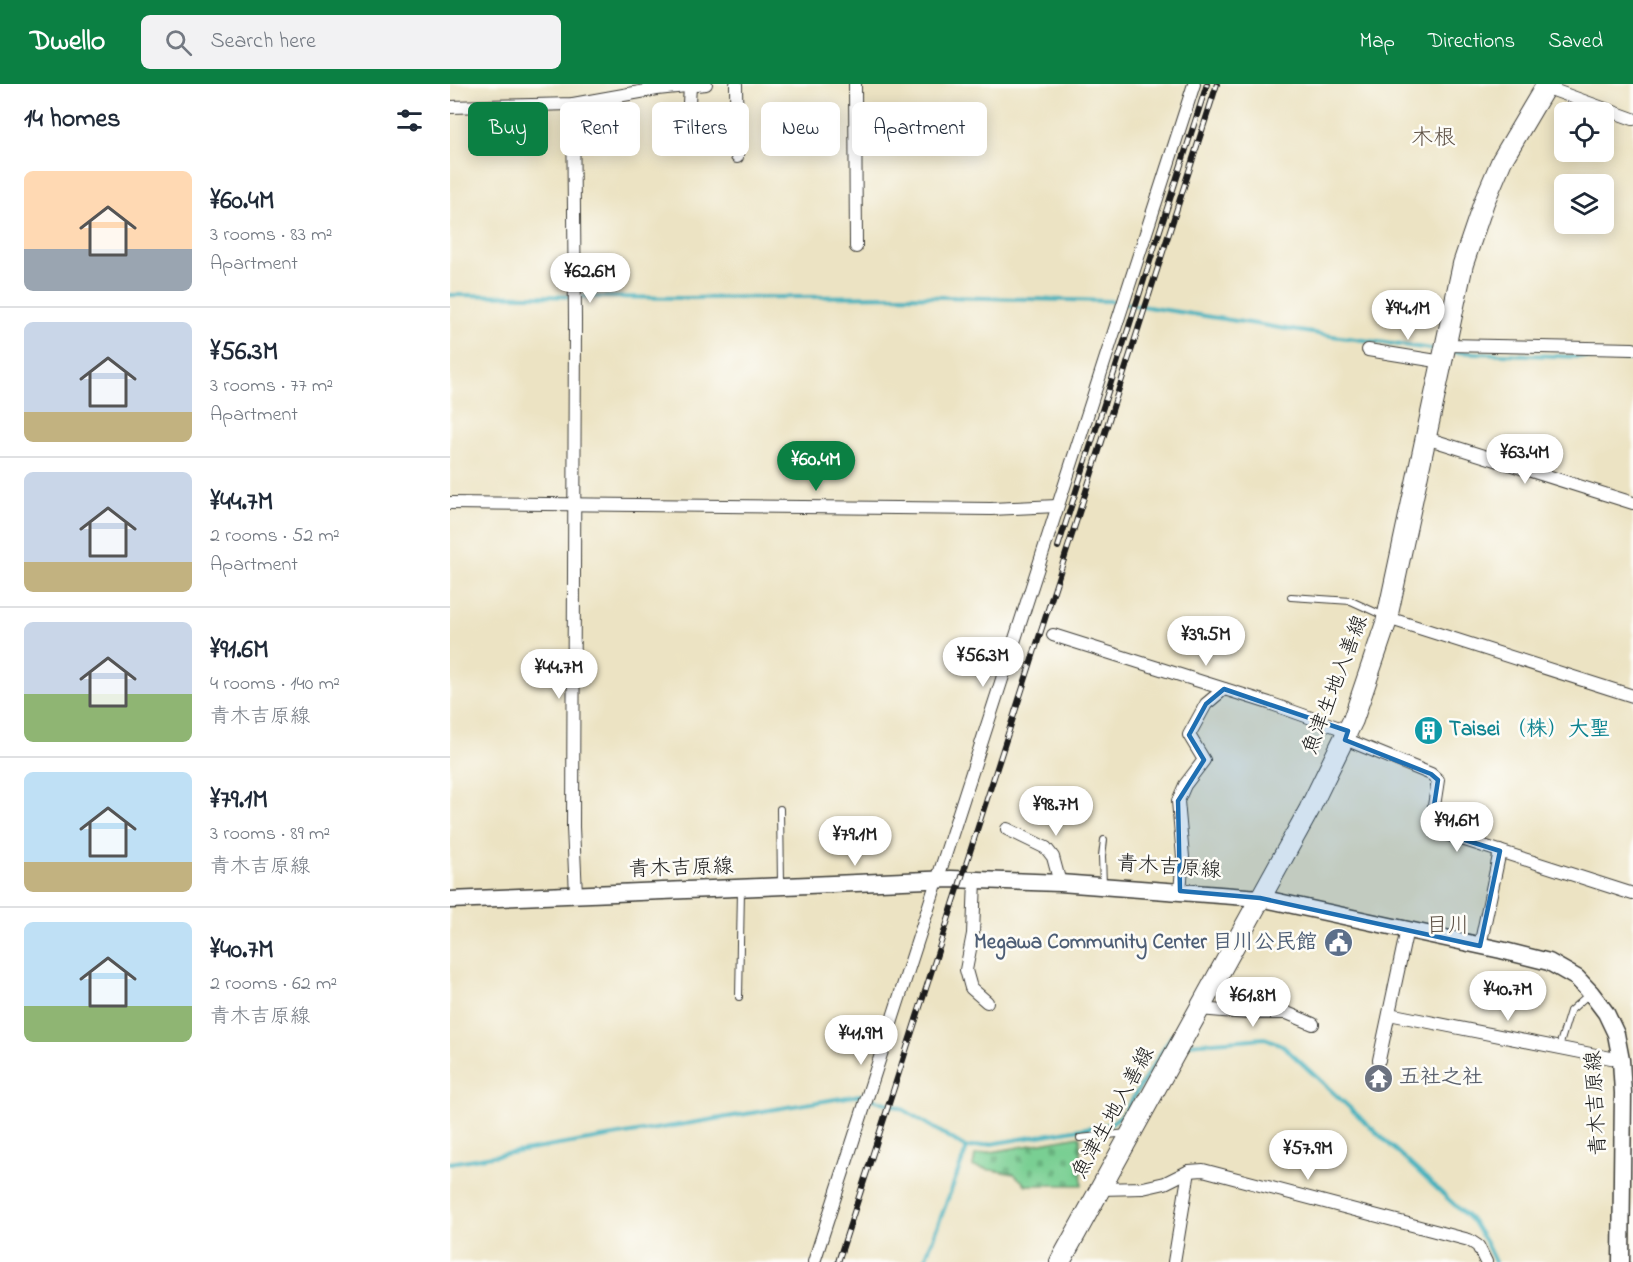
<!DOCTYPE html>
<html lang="en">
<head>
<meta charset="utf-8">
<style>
	:root { --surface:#fff; --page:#f2f2f3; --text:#1f2937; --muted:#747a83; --line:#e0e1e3; --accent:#0b8043 }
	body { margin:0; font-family:"Indie Flower","Klee One",sans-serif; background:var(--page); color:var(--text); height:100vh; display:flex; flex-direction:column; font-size:22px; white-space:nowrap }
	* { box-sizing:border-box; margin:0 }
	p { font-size:20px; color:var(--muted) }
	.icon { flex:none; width:33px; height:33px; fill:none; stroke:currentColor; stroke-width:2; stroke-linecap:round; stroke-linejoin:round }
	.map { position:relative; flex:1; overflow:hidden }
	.panel { display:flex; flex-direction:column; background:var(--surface); width:450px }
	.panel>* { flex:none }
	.top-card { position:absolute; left:18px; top:18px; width:570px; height:54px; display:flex; gap:12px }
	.fabs { position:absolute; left:1104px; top:18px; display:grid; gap:12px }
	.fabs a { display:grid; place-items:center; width:60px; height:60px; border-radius:9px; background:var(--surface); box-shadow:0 3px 15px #0003; font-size:30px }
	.price { position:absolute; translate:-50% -51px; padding:0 14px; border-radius:21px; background:#fff; color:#222; font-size:20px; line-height:39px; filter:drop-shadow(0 2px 3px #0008) }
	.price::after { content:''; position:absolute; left:50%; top:36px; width:18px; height:14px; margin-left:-9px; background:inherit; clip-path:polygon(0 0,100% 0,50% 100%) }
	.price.on { background:var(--accent); color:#fff }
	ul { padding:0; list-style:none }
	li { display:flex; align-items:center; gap:18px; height:150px; padding:0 24px }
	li+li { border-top:2px solid var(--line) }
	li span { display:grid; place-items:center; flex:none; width:168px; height:120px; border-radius:9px; color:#555 }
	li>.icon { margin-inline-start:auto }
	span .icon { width:72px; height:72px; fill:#fffc; stroke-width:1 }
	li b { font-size:26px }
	h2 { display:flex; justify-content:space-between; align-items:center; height:72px; padding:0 24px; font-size:26px }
	.tag { padding:0 21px; border-radius:9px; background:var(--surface); box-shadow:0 3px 15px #0003; font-size:21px; line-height:54px }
	.tag.on { background:var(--accent); color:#fff }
	header { display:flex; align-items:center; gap:36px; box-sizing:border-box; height:84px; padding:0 30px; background:var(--accent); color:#fff }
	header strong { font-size:28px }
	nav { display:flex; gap:33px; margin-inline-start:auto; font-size:21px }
	.search { width:420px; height:54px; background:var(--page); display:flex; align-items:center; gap:15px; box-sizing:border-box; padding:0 21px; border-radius:9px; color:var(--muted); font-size:22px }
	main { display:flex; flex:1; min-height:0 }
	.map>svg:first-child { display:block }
	.cemetery { fill:url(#cemetery-stones); stroke:#4a7658; stroke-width:1.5 }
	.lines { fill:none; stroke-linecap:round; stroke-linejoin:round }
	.stream { stroke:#41b0bd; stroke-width:4 }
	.lane-casing { stroke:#3b3a35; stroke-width:8 }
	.street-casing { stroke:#3b3a35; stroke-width:14 }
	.secondary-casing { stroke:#3b3a35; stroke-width:19 }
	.primary-casing { stroke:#3b3a35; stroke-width:22 }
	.lane { stroke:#fff; stroke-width:6 }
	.street { stroke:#fff; stroke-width:12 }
	.secondary { stroke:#fff; stroke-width:16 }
	.primary { stroke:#fff; stroke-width:20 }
	.rail-casing { stroke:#1c1c1c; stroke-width:6 }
	.rail { stroke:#fdfcf7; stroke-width:4; stroke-dasharray:11; stroke-linecap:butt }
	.marked { fill:#1f6fb2; fill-opacity:0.2; stroke:#1f6fb2; stroke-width:4.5; stroke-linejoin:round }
	.labels { text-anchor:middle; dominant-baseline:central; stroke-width:5; stroke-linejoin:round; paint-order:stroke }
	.street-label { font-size:21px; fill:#1c1c1c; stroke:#fdfcf7 }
	.culture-label { font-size:21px; font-weight:bold; fill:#0d838f; stroke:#fdfcf7; text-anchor:start }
	.service-label { font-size:21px; font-weight:bold; fill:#4e5e75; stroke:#fdfcf7; text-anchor:end }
	.worship-label { font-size:21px; font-weight:bold; fill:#5b616d; stroke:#fdfcf7; text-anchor:start }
	.neighbourhood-label { font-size:22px; fill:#5c4f43; stroke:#fdfcf7 }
</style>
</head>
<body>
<header>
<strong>Dwello</strong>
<div class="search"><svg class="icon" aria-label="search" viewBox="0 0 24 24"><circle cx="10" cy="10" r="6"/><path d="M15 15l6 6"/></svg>Search here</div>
<nav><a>Map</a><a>Directions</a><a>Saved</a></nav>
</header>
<main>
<section class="panel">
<h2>14 homes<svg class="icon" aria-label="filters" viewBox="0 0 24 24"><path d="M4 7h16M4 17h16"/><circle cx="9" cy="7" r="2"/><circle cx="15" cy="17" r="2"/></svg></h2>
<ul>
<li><span style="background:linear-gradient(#ffd9b3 65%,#9aa5b1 0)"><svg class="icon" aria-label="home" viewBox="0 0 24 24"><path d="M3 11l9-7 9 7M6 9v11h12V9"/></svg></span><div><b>¥60.4M</b><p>3 rooms · 83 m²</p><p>Apartment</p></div></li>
<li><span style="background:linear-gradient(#c9d6e8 75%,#c2b280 0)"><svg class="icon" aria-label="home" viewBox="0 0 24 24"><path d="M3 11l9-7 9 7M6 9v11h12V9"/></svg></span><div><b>¥56.3M</b><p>3 rooms · 77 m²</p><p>Apartment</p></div></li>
<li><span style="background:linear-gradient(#c9d6e8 75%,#c2b280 0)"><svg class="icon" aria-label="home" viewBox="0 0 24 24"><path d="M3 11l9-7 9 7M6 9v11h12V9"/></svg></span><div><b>¥44.7M</b><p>2 rooms · 52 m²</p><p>Apartment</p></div></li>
<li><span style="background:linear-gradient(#c9d6e8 60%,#8fb573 0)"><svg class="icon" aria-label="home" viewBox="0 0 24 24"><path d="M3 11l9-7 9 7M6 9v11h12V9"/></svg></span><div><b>¥91.6M</b><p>4 rooms · 140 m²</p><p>青木吉原線</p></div></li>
<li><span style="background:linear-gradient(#bfe0f5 75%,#c2b280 0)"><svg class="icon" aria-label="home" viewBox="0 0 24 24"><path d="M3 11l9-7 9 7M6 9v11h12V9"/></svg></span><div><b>¥79.1M</b><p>3 rooms · 89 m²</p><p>青木吉原線</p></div></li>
<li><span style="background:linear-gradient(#bfe0f5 70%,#8fb573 0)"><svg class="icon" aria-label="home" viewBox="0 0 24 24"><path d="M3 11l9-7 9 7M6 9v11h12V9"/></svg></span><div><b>¥40.7M</b><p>2 rooms · 62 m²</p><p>青木吉原線</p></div></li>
</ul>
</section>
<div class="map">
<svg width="1183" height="1178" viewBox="0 0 1183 1178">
	<defs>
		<pattern id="cemetery-stones" width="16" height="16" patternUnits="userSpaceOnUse" patternTransform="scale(1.5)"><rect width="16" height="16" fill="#79cf93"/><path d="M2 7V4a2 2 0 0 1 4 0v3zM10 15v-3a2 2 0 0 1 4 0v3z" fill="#68b17e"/></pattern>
	</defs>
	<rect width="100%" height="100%" fill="#fdfcf7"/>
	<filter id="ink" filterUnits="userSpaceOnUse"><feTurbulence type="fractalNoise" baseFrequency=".0167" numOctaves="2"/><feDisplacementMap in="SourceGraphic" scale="12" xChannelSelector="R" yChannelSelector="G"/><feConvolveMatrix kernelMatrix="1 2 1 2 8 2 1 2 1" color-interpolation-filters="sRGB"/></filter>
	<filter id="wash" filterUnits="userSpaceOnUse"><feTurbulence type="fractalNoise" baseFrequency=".008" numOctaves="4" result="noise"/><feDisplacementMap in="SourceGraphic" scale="24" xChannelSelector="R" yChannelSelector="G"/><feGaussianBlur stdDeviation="1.35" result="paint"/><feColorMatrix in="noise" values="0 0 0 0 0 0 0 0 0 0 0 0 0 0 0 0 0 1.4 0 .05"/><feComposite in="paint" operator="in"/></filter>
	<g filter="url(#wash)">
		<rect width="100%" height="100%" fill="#ece3c3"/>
		<polygon class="cemetery" points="630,1052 632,1101 576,1101 564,1090 523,1083 525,1071"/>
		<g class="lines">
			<g class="stream">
				<polyline points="0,211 233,214 453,212 659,217 875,251 989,266"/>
				<polyline points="999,268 1183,275"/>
				<polyline points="737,960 815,954 832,961 1023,1138 1036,1159 1045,1178"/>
				<polyline points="0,1079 410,1011 449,1023 517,1064 660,1040 673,1030 722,951 728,955"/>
				<polyline points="474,1178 517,1064"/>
			</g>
		</g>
	</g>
	<g filter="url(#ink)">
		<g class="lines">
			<defs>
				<g id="lane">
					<polyline points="841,513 901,517 934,532"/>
					<polyline points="330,725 331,800"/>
					<polyline points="653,801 652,772 654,756"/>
					<polyline points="289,913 291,806"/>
					<polyline points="1109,963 1120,927 1140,909"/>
					<polyline points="630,1054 677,1049"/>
				</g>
				<g id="street">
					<polyline points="286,0 287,73"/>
					<polyline points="405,0 406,163"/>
					<polyline points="1095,3 1183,35"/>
					<polyline points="123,20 125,236 123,743 126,811"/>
					<polyline points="0,23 123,20 207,5 256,0"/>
					<polyline points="237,53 240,2"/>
					<polyline points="997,261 1183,265"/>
					<polyline points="918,266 993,278"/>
					<polyline points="976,354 1183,419"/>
					<polyline points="0,419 541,425 607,422"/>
					<polyline points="938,534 1183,612"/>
					<polyline points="603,551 819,619 898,647"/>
					<polyline points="895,655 981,690 988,696 982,735 990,748 1183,810"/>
					<polyline points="557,745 596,764 603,773 610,799"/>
					<polyline points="525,795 523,850 516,886 521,904 537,918"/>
					<polyline points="730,807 733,773 728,717 735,701 754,676 739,651 756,620 774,605"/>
					<polyline points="1030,862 1050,767"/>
					<polyline points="749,925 797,929 837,929 863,940"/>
					<polyline points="939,930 1171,976"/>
					<polyline points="929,976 957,845"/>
					<polyline points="650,1105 693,1104 715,1099 739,1087 753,1086 1019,1156 1028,1162 1036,1178"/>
					<polyline points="364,1178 744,0"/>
					<polyline points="724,1178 739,1087"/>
				</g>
				<polyline id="secondary" points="0,816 501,795 610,799 810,814 1051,866 1099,878 1127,894 1141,909 1156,929 1166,950 1171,976 1173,1009 1171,1178"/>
				<polyline id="primary" points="610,1178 859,726 903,636 936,539 1013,180 1034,118 1052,76 1097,0"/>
			</defs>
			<use href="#lane" class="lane-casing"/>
			<use href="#street" class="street-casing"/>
			<use href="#secondary" class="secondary-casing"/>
			<use href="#primary" class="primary-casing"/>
			<use href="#lane" class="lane"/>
			<use href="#street" class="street"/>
			<use href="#secondary" class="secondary"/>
			<use href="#primary" class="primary"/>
			<defs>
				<g id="rail">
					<polyline points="608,463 757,0"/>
					<polyline points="388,1178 767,0"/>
				</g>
			</defs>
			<use href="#rail" class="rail-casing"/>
			<use href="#rail" class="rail"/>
		</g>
	</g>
	<path class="marked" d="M774 605 898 647 895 656 981 690 988 696 982 735 990 748 1050 767 1030 862 810 814 730 807 728 717 754 676 739 651 756 620Z"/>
	<defs>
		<symbol id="building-disc" viewBox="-11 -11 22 22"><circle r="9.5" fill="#0f9aa8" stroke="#fdfcf7"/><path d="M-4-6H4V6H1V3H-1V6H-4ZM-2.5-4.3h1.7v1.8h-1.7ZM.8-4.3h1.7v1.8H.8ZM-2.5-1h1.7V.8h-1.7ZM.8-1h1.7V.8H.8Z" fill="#fff"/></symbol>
		<symbol id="civic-disc" viewBox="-11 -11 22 22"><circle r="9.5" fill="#5c6f8a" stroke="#fdfcf7"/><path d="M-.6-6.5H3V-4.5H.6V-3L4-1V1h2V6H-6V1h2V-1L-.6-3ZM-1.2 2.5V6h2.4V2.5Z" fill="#fff"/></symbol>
		<symbol id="temple-disc" viewBox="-11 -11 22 22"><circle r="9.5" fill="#6b7280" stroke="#fdfcf7"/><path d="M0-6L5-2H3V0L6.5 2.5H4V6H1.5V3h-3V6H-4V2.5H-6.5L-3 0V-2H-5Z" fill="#fff"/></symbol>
	</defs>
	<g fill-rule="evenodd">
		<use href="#building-disc" x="962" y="630" width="33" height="33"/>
		<use href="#civic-disc" x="872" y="842" width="33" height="33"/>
		<use href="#temple-disc" x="912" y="978" width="33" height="33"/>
	</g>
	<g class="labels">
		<g class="street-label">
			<text transform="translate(886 601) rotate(-69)">魚津生地入善線</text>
			<text transform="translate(719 784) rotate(4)">青木吉原線</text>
			<text transform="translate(231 785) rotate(-2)">青木吉原線</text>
			<text transform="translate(1147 1019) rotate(-93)">青木吉原線</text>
			<text transform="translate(664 1029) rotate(-61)">魚津生地入善線</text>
		</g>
		<g class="culture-label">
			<text x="999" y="646">Taisei （株）大聖</text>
		</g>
		<g class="service-label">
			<text x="867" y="859">Megawa Community Center 目川公民館</text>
		</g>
		<g class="worship-label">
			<text x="949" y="994">五社之社</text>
		</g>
		<g class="neighbourhood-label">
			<text x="983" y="55">木根</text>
			<text x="998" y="843">目川</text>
		</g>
	</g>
</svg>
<div class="fabs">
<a><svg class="icon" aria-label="locate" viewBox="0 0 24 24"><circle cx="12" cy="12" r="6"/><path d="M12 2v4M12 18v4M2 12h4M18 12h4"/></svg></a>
<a><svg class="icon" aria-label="layers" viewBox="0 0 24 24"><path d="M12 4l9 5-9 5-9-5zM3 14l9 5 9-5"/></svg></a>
</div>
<b class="price" style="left:140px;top:220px">¥62.6M</b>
<b class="price" style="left:958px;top:257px">¥94.1M</b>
<b class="price" style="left:1075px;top:401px">¥63.4M</b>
<b class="price on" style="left:366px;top:408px">¥60.4M</b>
<b class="price" style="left:756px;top:583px">¥39.5M</b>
<b class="price" style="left:533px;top:604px">¥56.3M</b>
<b class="price" style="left:109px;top:616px">¥44.7M</b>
<b class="price" style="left:606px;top:753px">¥98.7M</b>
<b class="price" style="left:1007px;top:769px">¥91.6M</b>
<b class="price" style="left:405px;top:783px">¥79.1M</b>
<b class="price" style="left:1058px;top:938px">¥40.7M</b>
<b class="price" style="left:803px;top:944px">¥61.8M</b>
<b class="price" style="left:411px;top:982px">¥41.9M</b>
<b class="price" style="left:858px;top:1097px">¥57.9M</b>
<div class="top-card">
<a class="tag on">Buy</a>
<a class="tag">Rent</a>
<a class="tag">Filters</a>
<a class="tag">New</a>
<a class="tag">Apartment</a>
</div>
</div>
</main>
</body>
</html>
